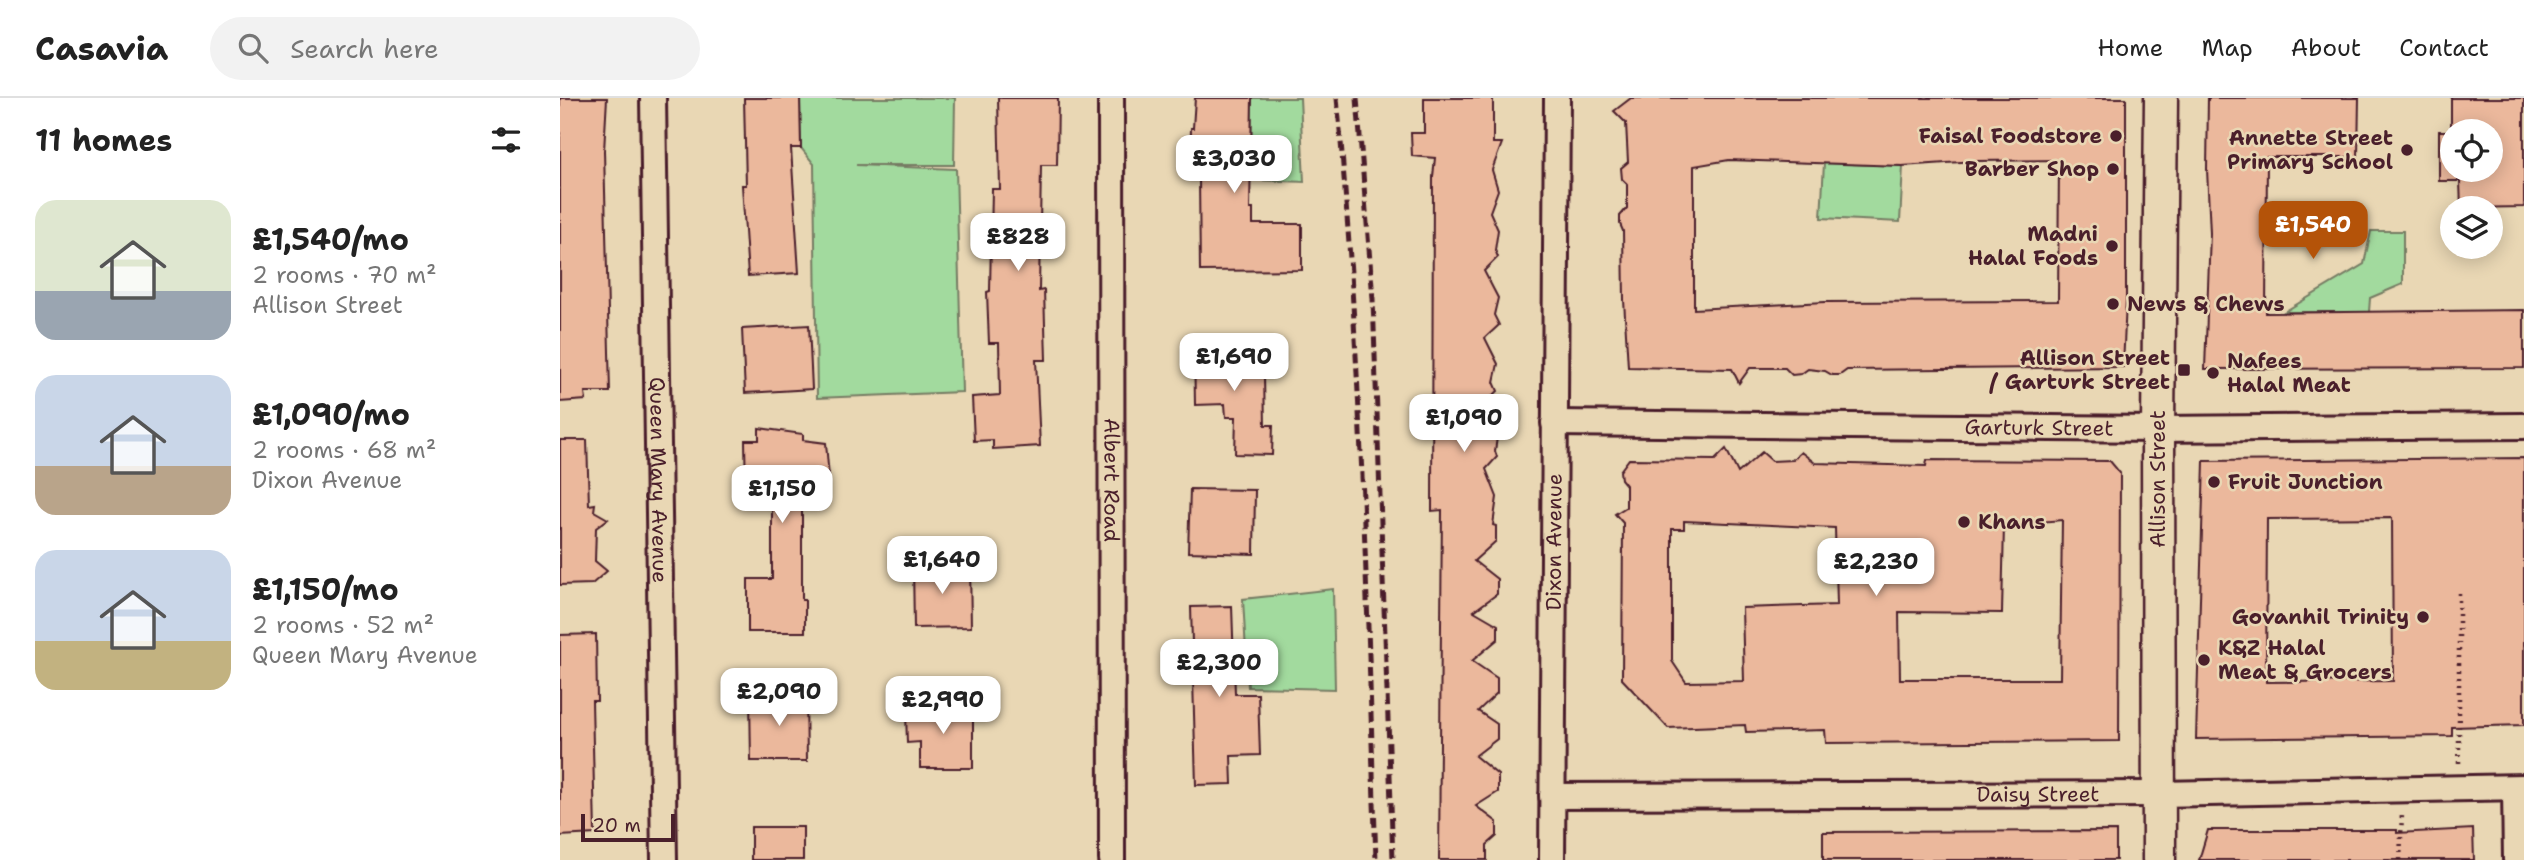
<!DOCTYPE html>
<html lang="en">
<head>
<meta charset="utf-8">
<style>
	:root { --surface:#fff; --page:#f2f2f2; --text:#222; --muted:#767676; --line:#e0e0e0; --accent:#b45309 }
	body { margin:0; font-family:"Shantell Sans",sans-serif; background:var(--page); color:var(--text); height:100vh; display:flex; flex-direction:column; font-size:26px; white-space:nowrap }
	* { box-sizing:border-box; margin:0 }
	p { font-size:23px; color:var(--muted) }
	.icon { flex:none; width:38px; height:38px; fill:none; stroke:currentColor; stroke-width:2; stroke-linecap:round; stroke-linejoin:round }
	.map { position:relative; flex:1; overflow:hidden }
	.side { display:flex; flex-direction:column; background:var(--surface); width:560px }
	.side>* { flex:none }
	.fabs { position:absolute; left:1880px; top:21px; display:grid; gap:14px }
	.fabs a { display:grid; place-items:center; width:63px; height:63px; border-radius:50%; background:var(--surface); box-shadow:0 4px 18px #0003; font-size:35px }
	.scale { position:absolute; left:21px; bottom:18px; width:94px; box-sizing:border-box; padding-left:7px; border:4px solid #4a1f2b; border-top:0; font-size:19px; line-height:24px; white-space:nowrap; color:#4a1f2b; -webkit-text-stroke:5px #e9d7b4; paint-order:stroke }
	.price { position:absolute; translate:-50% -60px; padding:0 16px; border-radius:14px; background:#fff; color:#222; font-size:23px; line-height:46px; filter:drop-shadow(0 2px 4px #0008) }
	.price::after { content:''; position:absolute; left:50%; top:42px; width:21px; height:16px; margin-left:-10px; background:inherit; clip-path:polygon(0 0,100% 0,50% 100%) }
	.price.selected { background:var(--accent); color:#fff }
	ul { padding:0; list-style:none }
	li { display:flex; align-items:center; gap:21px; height:175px; padding:0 35px }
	li span { display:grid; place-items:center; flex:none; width:196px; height:140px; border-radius:21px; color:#555 }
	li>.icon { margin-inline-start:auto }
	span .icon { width:84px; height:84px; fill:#fffc; stroke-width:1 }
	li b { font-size:30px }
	h2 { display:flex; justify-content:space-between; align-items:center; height:84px; padding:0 35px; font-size:30px }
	header { display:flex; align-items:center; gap:42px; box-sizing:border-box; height:98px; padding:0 35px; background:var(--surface); border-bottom:2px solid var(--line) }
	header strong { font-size:33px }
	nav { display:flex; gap:38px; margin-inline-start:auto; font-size:24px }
	.search { width:490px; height:63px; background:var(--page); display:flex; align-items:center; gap:18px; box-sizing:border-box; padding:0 24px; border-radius:38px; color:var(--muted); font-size:26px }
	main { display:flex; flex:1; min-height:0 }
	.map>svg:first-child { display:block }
	.green { fill:#a2da9e; stroke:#767c64; stroke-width:2 }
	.building { fill:#ebb89c; stroke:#4a1f2b; stroke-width:2; fill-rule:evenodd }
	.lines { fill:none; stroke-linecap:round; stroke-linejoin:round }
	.minor-casing { stroke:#4a1f2b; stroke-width:30 }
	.tertiary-casing { stroke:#4a1f2b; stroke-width:37 }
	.path { stroke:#4a1f2b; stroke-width:4.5; stroke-dasharray:2 5; stroke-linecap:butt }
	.minor { stroke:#e9d7b4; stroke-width:24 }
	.tertiary { stroke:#e9d7b4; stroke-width:32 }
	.rail { stroke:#4a1f2b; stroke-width:5; stroke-dasharray:10 5; stroke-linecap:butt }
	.poi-dot { fill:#4a1f2b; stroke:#e9d7b4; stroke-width:2.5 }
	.labels { text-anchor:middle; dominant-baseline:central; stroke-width:5; stroke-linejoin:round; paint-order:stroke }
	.poi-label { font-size:21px; font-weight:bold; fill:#4a1f2b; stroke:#e9d7b4; text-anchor:end }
	.street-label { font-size:21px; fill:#4a1f2b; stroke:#e9d7b4 }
</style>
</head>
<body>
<header>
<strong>Casavia</strong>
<div class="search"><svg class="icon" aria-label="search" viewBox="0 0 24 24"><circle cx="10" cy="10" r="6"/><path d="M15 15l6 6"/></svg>Search here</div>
<nav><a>Home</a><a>Map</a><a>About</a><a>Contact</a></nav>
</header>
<main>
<section class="side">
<h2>11 homes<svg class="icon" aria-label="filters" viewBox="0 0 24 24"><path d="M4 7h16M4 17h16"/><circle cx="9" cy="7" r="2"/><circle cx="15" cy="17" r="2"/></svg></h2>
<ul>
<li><span style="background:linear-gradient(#dfe7d0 65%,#9aa5b1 0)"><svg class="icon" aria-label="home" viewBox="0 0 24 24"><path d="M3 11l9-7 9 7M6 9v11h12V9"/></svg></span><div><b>£1,540/mo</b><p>2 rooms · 70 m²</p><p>Allison Street</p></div></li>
<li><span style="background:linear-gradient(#c9d6e8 65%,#b9a48a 0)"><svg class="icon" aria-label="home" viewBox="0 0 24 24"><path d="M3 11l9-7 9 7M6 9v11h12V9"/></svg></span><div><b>£1,090/mo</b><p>2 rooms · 68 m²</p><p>Dixon Avenue</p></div></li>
<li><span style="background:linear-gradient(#c9d6e8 65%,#c2b280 0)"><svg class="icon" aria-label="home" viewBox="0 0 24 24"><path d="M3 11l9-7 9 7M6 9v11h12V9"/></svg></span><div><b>£1,150/mo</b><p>2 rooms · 52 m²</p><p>Queen Mary Avenue</p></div></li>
</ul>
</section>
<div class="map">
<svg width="1964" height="762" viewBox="0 0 1964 762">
	<rect width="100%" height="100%" fill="#e9d7b4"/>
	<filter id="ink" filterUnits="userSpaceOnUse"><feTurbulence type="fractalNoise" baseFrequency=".0143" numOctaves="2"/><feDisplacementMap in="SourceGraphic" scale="14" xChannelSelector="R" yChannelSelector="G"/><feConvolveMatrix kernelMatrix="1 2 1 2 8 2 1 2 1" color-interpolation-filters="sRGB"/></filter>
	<g filter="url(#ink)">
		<g class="green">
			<polygon points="240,0 395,0 394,67 296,67 396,71 402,294 257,300 254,66 241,50"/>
			<polygon points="692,0 740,0 744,84 680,81 691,68"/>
			<polygon points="1264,65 1343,68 1340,124 1261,120"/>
			<polygon points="1811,133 1843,133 1843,186 1810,200 1809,214 1724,214 1804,166"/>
			<polygon points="773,491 775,591 688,589 683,501"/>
		</g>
		<g class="building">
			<polygon points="0,0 47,0 44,53 50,294 25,294 26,302 0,304"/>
			<polygon points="184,0 240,0 241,50 231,50 239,175 188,178 182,87 186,87"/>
			<polygon points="438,0 498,0 497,67 481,67 479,193 484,192 486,262 476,262 480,348 433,351 433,342 414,343 412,299 440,297 439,245 429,245 427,194 430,193 432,91 440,91"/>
			<polygon points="635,0 692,0 690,111 693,111 693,126 742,126 742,172 640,173 639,80 630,80 631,30 633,30"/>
			<polygon points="864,0 933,0 933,45 942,45 932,72 938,92 930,114 938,132 935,152 938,159 924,173 938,200 934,217 939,227 925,240 938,266 934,284 938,293 924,306 938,333 935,353 937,359 926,371 937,399 933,427 936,428 936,443 914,463 937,481 937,496 914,513 938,527 938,541 912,563 937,580 937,595 918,613 937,626 937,641 915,658 938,677 938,694 916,708 937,724 937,738 927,747 927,762 879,762 882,412 872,413 873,79 875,60 852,58 851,35 864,35"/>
			<path d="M1071 0H1566V203L1563 269 1287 272 1280 277H1272L1265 273 1248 271 1241 276 1232 277 1225 270H1190L1179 285 1172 271 1068 269 1064 202 1063 133 1060 126V118L1067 110V86L1062 81 1061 70 1068 64 1066 25 1054 13ZM1169 62 1342 68 1416 63 1499 62 1498 203 1265 204 1134 211V68Z"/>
			<polygon points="1648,0 1799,0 1798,59 1707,59 1706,215 1964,212 1964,270 1645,271 1650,135 1647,71"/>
			<path d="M1891 0H1964V109L1901 110 1900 83H1879V33H1891ZM1892 33H1930V72H1892Z"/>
			<polygon points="249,227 252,291 185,295 182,231"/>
			<polygon points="634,245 688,245 688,278 704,278 705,327 713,327 712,357 675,356 676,319 666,319 665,306 635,307"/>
			<polygon points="199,330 243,336 243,342 266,345 269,380 242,380 242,502 245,502 245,534 188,534 188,481 212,481 212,396 186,396 185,342 199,342"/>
			<polygon points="0,342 27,342 29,407 35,406 34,413 48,421 36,430 35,463 47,473 32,486 0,487"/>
			<path d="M1166 351 1178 375 1202 354 1212 363 1232 362 1241 354 1255 365 1366 368 1367 362 1550 363 1560 375 1559 643 1266 645 1265 632 1186 634 1185 627 1108 630 1062 581 1063 425 1055 416 1066 409V387L1061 381 1060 373 1069 361 1155 362ZM1502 422 1500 581H1340L1339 514 1442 515 1444 427ZM1124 423 1275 430 1277 507 1182 510 1184 583 1126 584 1112 563V431H1124Z"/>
			<path d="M1964 360V627L1892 629V638L1636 641 1644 363ZM1832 420 1833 583 1706 584 1707 421Z"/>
			<polygon points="630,391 695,392 694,456 628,454"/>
			<polygon points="353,466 410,466 411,529 354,530"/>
			<polygon points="672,508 675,596 698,596 700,657 671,658 672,686 636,687 631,509"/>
			<polygon points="36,536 37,603 32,603 35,736 0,738 0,537"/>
			<polygon points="246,597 247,663 191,663 190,598"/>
			<polygon points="370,606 413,606 413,670 360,670 360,644 347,645 346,615 371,614"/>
			<rect x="191" y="729" width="52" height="33"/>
			<polygon points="1913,731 1914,762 1639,762 1648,732 1837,732 1837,735"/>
			<polygon points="1556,733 1556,762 1263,762 1263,734"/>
		</g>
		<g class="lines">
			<defs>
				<g id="minor">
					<path id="s1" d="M93 0 104 762"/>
					<path id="s2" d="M551 0 552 762"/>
					<path id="s3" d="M994 325 1598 331 1964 328"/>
					<polyline points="1955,690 1956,762"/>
					<path id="s4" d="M992 698 1599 696 1964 689"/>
					<path id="s5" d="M992 762 997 0"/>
				</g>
				<polyline id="tertiary" points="1599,762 1598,331 1601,0"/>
			</defs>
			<use href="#minor" class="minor-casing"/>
			<use href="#tertiary" class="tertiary-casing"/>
			<g class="path">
				<polyline points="1899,665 1899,492"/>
				<polyline points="1840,762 1842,716"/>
			</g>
			<use href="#minor" class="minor"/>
			<use href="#tertiary" class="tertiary"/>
			<g class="rail">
				<path d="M777 0C801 253 807 508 816 762"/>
				<polyline points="797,0 813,201 833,762"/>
			</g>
		</g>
	</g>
	<g class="poi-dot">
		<circle cx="1556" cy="38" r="7"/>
		<circle cx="1847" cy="52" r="7"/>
		<circle cx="1553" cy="71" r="7"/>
		<circle cx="1552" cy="148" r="7"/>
		<circle cx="1553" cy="206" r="7"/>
		<rect x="1617" y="265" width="14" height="14" rx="3.5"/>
		<circle cx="1653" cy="275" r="7"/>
		<circle cx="1654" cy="384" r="7"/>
		<circle cx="1404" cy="424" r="7"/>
		<circle cx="1863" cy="519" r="7"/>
		<circle cx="1644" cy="562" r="7"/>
	</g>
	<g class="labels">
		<g class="poi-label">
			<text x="1542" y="38">Faisal Foodstore</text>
			<text x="1833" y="40">Annette Street<tspan x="1833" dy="24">Primary School</tspan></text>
			<text x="1539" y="71">Barber Shop</text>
			<text x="1538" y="136">Madni<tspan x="1538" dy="24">Halal Foods</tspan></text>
			<text x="1567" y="206" text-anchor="start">News &amp; Chews</text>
			<text x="1610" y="260">Allison Street<tspan x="1610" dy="24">/ Garturk Street</tspan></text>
			<text x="1667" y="263" text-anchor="start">Nafees<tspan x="1667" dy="24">Halal Meat</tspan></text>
			<text x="1668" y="384" text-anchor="start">Fruit Junction</text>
			<text x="1418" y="424" text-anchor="start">Khans</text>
			<text x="1849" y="519">Govanhil Trinity</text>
			<text x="1658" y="550" text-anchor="start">K&amp;Z Halal<tspan x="1658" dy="24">Meat &amp; Grocers</tspan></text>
		</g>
		<g class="street-label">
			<text stroke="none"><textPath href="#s3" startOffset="485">Garturk Street</textPath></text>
			<text stroke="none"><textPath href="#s1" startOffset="382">Queen Mary Avenue</textPath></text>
			<text stroke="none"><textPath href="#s2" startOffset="382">Albert Road</textPath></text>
			<text transform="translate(1598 381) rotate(-90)">Allison Street</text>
			<text stroke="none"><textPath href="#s5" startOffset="318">Dixon Avenue</textPath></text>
			<text stroke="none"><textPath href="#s4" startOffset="486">Daisy Street</textPath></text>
		</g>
	</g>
</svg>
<div class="fabs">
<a><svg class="icon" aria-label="locate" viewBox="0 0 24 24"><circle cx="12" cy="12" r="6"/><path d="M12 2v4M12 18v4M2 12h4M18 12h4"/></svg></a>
<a><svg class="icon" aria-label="layers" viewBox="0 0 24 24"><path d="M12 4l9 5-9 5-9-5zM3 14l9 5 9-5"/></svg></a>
</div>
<div class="scale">20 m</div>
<b class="price" style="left:674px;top:97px">£3,030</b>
<b class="price selected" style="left:1753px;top:163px">£1,540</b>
<b class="price" style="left:458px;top:175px">£828</b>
<b class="price" style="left:674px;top:295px">£1,690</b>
<b class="price" style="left:904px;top:356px">£1,090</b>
<b class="price" style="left:222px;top:427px">£1,150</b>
<b class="price" style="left:382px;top:498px">£1,640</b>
<b class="price" style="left:1316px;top:500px">£2,230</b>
<b class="price" style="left:659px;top:601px">£2,300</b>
<b class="price" style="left:219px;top:630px">£2,090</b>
<b class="price" style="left:383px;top:638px">£2,990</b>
</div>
</main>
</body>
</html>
